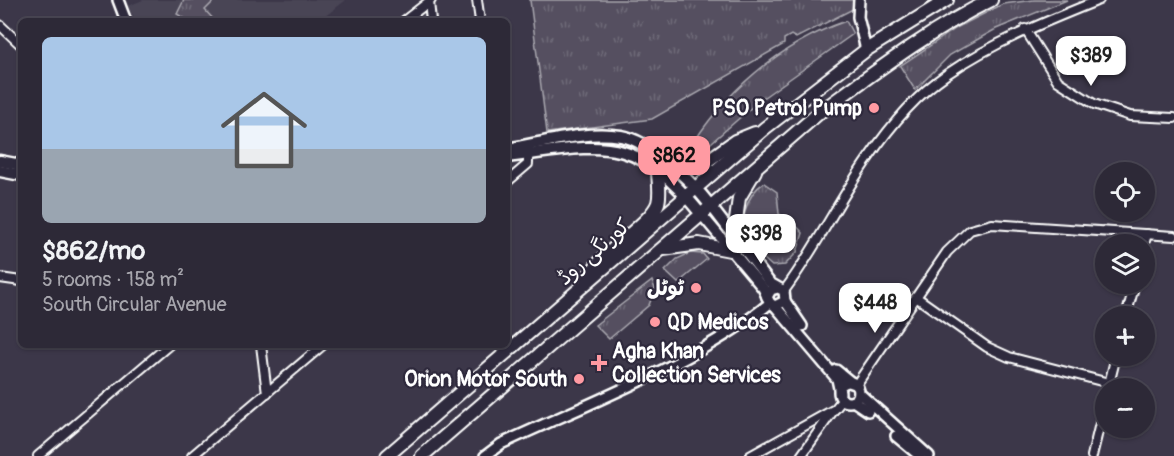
<!DOCTYPE html>
<html lang="en">
<head>
<meta charset="utf-8">
<style>
	:root { --surface:#2d2937; --page:#393542; --text:#f1f3f6; --muted:#a7a6ad; --line:#484552; --accent:#ff9aa2 }
	body { margin:0; font-family:Pangolin,"Playpen Sans Arabic",sans-serif; background:var(--page); color:var(--text); height:100vh; display:flex; flex-direction:column; font-size:22px; white-space:nowrap }
	* { box-sizing:border-box; margin:0 }
	p { font-size:20px; color:var(--muted) }
	.icon { flex:none; width:33px; height:33px; fill:none; stroke:currentColor; stroke-width:2; stroke-linecap:round; stroke-linejoin:round }
	.map { position:relative; flex:1; overflow:hidden }
	.drawer { position:absolute; left:18px; top:18px; width:492px; height:330px; display:flex; flex-direction:column; background:var(--surface); border-radius:9px; box-shadow:0 2px 4px #0004,0 0 0 2px var(--line) }
	.drawer>* { flex:none }
	.controls { position:absolute; left:1095px; top:162px; display:grid; gap:12px }
	.controls a { display:grid; place-items:center; width:60px; height:60px; border-radius:50%; background:var(--surface); box-shadow:0 2px 4px #0004,0 0 0 2px var(--line); font-size:30px }
	.price { position:absolute; translate:-50% -51px; padding:0 14px; border-radius:12px; background:#fff; color:#222; font-size:20px; line-height:39px; filter:drop-shadow(0 2px 3px #0008) }
	.price::after { content:''; position:absolute; left:50%; top:36px; width:18px; height:14px; margin-left:-9px; background:inherit; clip-path:polygon(0 0,100% 0,50% 100%) }
	.price.active { background:var(--accent); color:#111 }
	ul { padding:0; list-style:none }
	li { display:grid; align-content:center; gap:12px; height:318px; padding:0 24px }
	li span { display:grid; place-items:center; height:186px; border-radius:9px; color:#555 }
	li>.icon { margin-inline-start:auto }
	span .icon { width:108px; height:108px; fill:#fffc; stroke-width:1 }
	li b { font-size:26px }
	.map>svg:first-child { display:block }
	.built { fill:#494455 }
	.grass { fill:url(#grass-tufts); stroke:#aaa8b0; stroke-width:1.5 }
	.lines { fill:none; stroke-linecap:round; stroke-linejoin:round }
	.minor-casing { stroke:#fff; stroke-width:12 }
	.tertiary-casing { stroke:#fff; stroke-width:14 }
	.secondary-casing { stroke:#fff; stroke-width:15 }
	.primary-casing { stroke:#fff; stroke-width:16 }
	.minor { stroke:#2f2a3d; stroke-width:8 }
	.tertiary { stroke:#2f2a3d; stroke-width:9 }
	.secondary { stroke:#2f2a3d; stroke-width:10 }
	.primary { stroke:#2f2a3d; stroke-width:12 }
	.poi-dot { fill:#ff9aa2; stroke:#2f2a3d; stroke-width:2 }
	.labels { text-anchor:middle; dominant-baseline:central; stroke-width:4.5; stroke-linejoin:round; paint-order:stroke }
	.poi-label { font-size:21px; font-weight:bold; fill:#fff; stroke:#2f2a3d; text-anchor:end }
	.street-label { font-size:21px; fill:#fff; stroke:#2f2a3d }
</style>
</head>
<body>
<div class="map">
<svg width="1174" height="456" viewBox="0 0 1174 456">
	<defs>
		<pattern id="grass-tufts" width="24" height="20" patternUnits="userSpaceOnUse" patternTransform="scale(1.5)"><rect width="24" height="20" fill="#555060"/><path d="M3 7l-1-3M5 7V3M7 7l1-3M15 17l-1-3M17 17v-4M19 17l1-3" fill="none" stroke="#6e6a78"/></pattern>
	</defs>
	<rect width="100%" height="100%" fill="#3c3749"/>
	<filter id="ink" filterUnits="userSpaceOnUse"><feTurbulence type="fractalNoise" baseFrequency=".0167" numOctaves="2"/><feDisplacementMap in="SourceGraphic" scale="12" xChannelSelector="R" yChannelSelector="G"/><feConvolveMatrix kernelMatrix="1 2 1 2 8 2 1 2 1" color-interpolation-filters="sRGB"/></filter>
	<g filter="url(#ink)">
		<polygon class="built" points="143,0 346,0 319,21 135,21 128,6"/>
		<g class="grass">
			<polygon points="184,0 215,0 205,10 215,21 189,21 177,14"/>
			<polygon points="530,0 854,0 853,9 796,38 791,35 784,39 784,44 652,119 547,133"/>
			<polygon points="1034,0 1067,0 996,29 950,55 915,90 900,66 958,27 1003,4"/>
			<path d="M846 21 853 34 760 100 704 149 687 153C723 93 779 44 846 21Z"/>
			<path d="M764 183 777 192 779 214 793 222 803 233 797 252 785 265 772 266C764 259 754 251 748 242 737 224 747 193 764 183Z"/>
			<polygon points="690,253 703,254 707,259 678,283 665,271 677,259"/>
			<polygon points="652,281 655,289 649,305 609,339 595,325"/>
		</g>
		<g class="lines">
			<defs>
				<g id="minor">
					<polyline points="477,0 480,21"/>
					<polyline points="429,2 431,21"/>
					<polyline points="404,21 431,0"/>
					<polyline points="0,25 21,45"/>
					<polyline points="1025,29 1058,81 1094,104 1130,116 1174,118"/>
					<polyline points="507,182 528,164 528,155"/>
					<polyline points="1144,244 1147,234"/>
					<polyline points="0,278 21,281"/>
					<path d="M784 291C815 250 837 203 867 160 888 129 916 95 947 74 994 42 1047 21 1099 0"/>
					<polyline points="916,297 987,347 1009,357 1109,383"/>
					<polyline points="1126,316 1135,284"/>
					<polyline points="261,345 267,393"/>
					<polyline points="856,385 947,252 970,230 992,224 1174,236"/>
					<polyline points="1108,388 1116,356"/>
					<polyline points="38,456 169,345"/>
					<polyline points="192,456 323,345"/>
					<polyline points="750,456 835,409 843,399"/>
					<polyline points="801,456 833,411"/>
					<polyline points="1092,456 1106,399"/>
				</g>
				<g id="tertiary">
					<polyline points="118,0 126,21"/>
					<polyline points="859,0 858,17 866,50"/>
					<polyline points="710,205 770,283 784,291 785,301 775,306 770,303 767,297 771,290 778,288"/>
					<polyline points="701,214 763,288 767,297"/>
					<polyline points="785,301 802,326"/>
					<polyline points="775,306 837,379 840,393"/>
					<polyline points="836,370 852,383"/>
					<circle cx="849" cy="392" r="10"/>
					<polyline points="859,393 929,456"/>
					<polyline points="853,401 868,411"/>
					<polyline points="896,436 920,456"/>
					<path d="M485 456 501 444C586 404 699 362 770 303"/>
				</g>
				<g id="secondary">
					<path d="M507 149C543 143 585 130 621 136 651 141 692 182 710 205"/>
					<path d="M507 157C603 145 633 131 701 214"/>
					<polyline points="0,161 21,165"/>
					<polyline points="0,171 21,175"/>
				</g>
				<g id="primary">
					<polyline points="670,165 703,164 735,141 755,133"/>
					<polyline points="734,235 739,198 755,171"/>
					<polyline points="663,249 699,244 730,250"/>
					<path d="M586 281C600 252 651 224 658 203 661 193 658 181 658 170"/>
					<polyline points="387,456 765,128 866,50 947,0"/>
					<path d="M422 456 820 112C875 72 930 30 991 0"/>
				</g>
			</defs>
			<use href="#minor" class="minor-casing"/>
			<use href="#tertiary" class="tertiary-casing"/>
			<use href="#secondary" class="secondary-casing"/>
			<use href="#primary" class="primary-casing"/>
			<use href="#minor" class="minor"/>
			<use href="#tertiary" class="tertiary"/>
			<use href="#secondary" class="secondary"/>
			<use href="#primary" class="primary"/>
		</g>
	</g>
	<g class="poi-dot">
		<circle cx="874" cy="108" r="6"/>
		<circle cx="696" cy="288" r="6"/>
		<circle cx="655" cy="322" r="6"/>
		<path d="M596 354h6v6h6v6h-6v6h-6v-6h-6v-6h6z"/>
		<circle cx="579" cy="379" r="6"/>
	</g>
	<g class="labels">
		<g class="poi-label">
			<text x="862" y="108">PSO Petrol Pump</text>
			<text x="684" y="288">ٹوٹل</text>
			<text x="667" y="322" text-anchor="start">QD Medicos</text>
			<text x="612" y="351" text-anchor="start">Agha Khan<tspan x="612" dy="24">Collection Services</tspan></text>
			<text x="567" y="379">Orion Motor South</text>
		</g>
		<g class="street-label">
			<text transform="translate(594 252) rotate(-41)">کورنگی روڈ</text>
		</g>
	</g>
</svg>
<div class="controls">
<a><svg class="icon" aria-label="locate" viewBox="0 0 24 24"><circle cx="12" cy="12" r="6"/><path d="M12 2v4M12 18v4M2 12h4M18 12h4"/></svg></a>
<a><svg class="icon" aria-label="layers" viewBox="0 0 24 24"><path d="M12 4l9 5-9 5-9-5zM3 14l9 5 9-5"/></svg></a>
<a>+</a>
<a>−</a>
</div>
<b class="price" style="left:1091px;top:87px">$389</b>
<b class="price active" style="left:674px;top:187px">$862</b>
<b class="price" style="left:761px;top:265px">$398</b>
<b class="price" style="left:875px;top:334px">$448</b>
<section class="drawer">
<ul>
<li><span style="background:linear-gradient(#a9c7e8 60%,#9aa5b1 0)"><svg class="icon" aria-label="home" viewBox="0 0 24 24"><path d="M3 11l9-7 9 7M6 9v11h12V9"/></svg></span><div><b>$862/mo</b><p>5 rooms · 158 m²</p><p>South Circular Avenue</p></div></li>
</ul>
</section>
</div>
</body>
</html>
